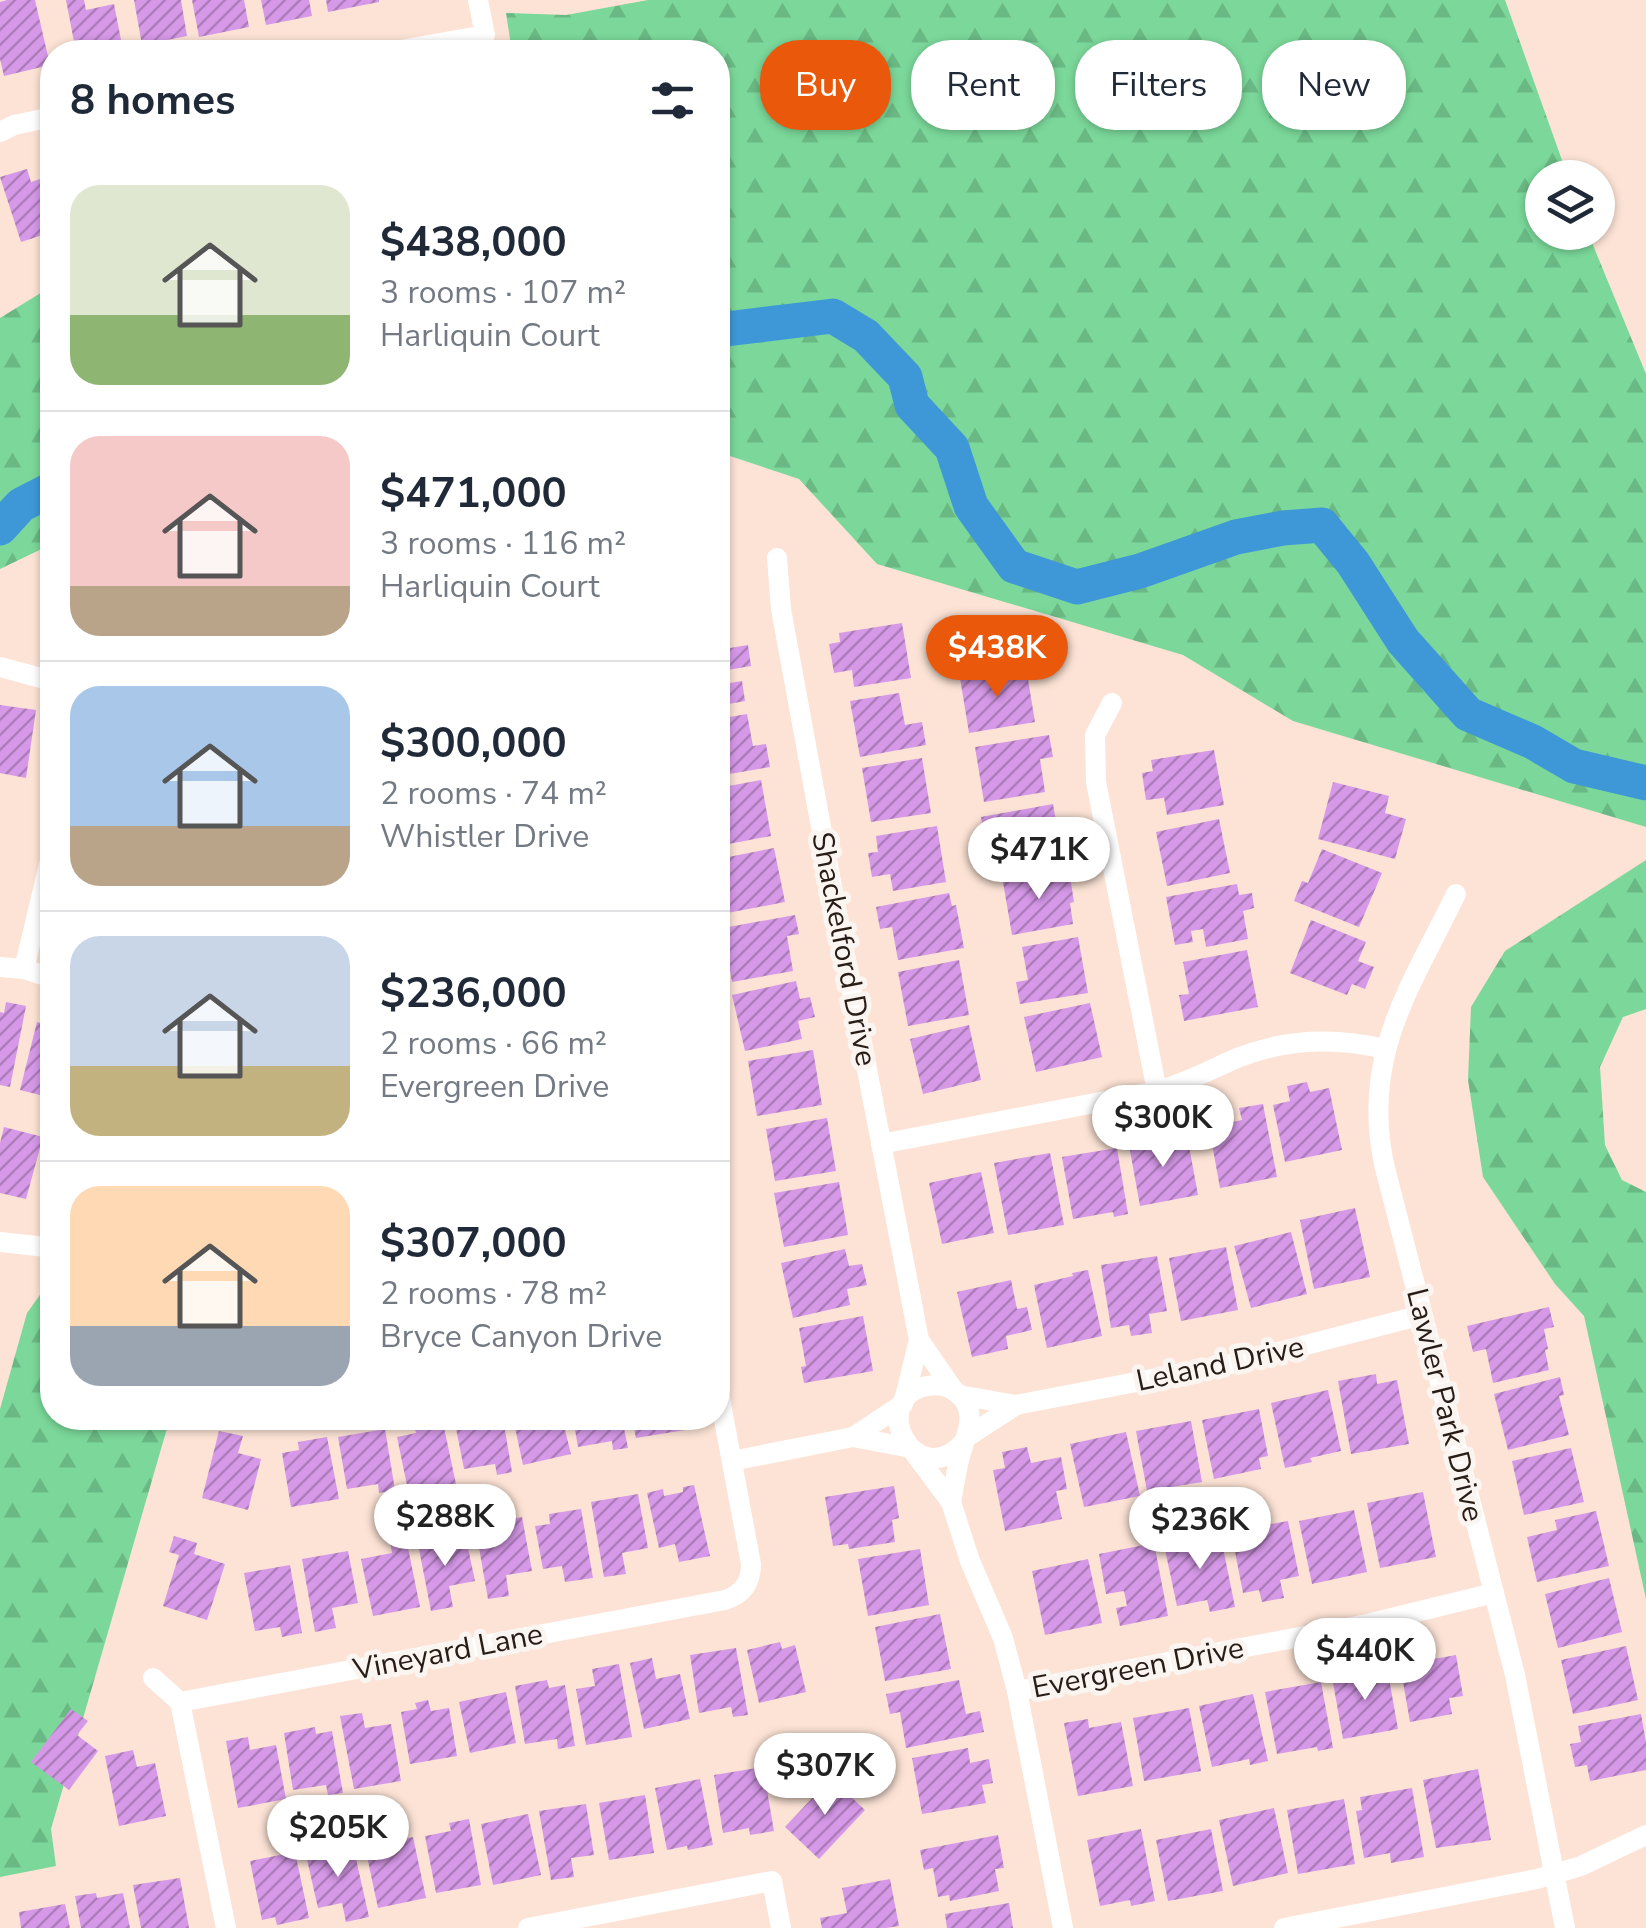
<!DOCTYPE html>
<html lang="en">
<head>
<meta charset="utf-8">
<style>
	:root { --surface:#fff; --page:#f2f2f3; --text:#1f2937; --muted:#747a83; --line:#e0e1e3; --accent:#ea580c }
	body { margin:0; font-family:"Nunito Sans",sans-serif; background:var(--page); color:var(--text); height:100vh; display:flex; flex-direction:column; font-size:38px; white-space:nowrap }
	* { box-sizing:border-box; margin:0 }
	p { font-size:32px; color:var(--muted) }
	.icon { flex:none; width:55px; height:55px; fill:none; stroke:currentColor; stroke-width:2; stroke-linecap:round; stroke-linejoin:round }
	.map { position:relative; flex:1; overflow:hidden }
	.side { position:absolute; left:40px; top:40px; width:690px; height:1390px; display:flex; flex-direction:column; background:var(--surface); border-radius:40px; box-shadow:0 2px 8px #0004 }
	.side>* { flex:none }
	.top-card { position:absolute; left:760px; top:40px; width:735px; height:90px; display:flex; gap:20px }
	.fabs { position:absolute; left:1525px; top:160px; display:grid; gap:20px }
	.fabs a { display:grid; place-items:center; width:90px; height:90px; border-radius:50%; background:var(--surface); box-shadow:0 2px 8px #0004; font-size:50px }
	.price { position:absolute; translate:-50% -85px; padding:0 22px; border-radius:35px; background:#fff; color:#222; font-size:32px; line-height:65px; filter:drop-shadow(0 2px 5px #0008) }
	.price::after { content:''; position:absolute; left:50%; top:60px; width:30px; height:22px; margin-left:-15px; background:inherit; clip-path:polygon(0 0,100% 0,50% 100%) }
	.price.current { background:var(--accent); color:#fff }
	ul { padding:0; list-style:none }
	li { display:flex; align-items:center; gap:30px; height:250px; padding:0 30px }
	li+li { border-top:2px solid var(--line) }
	li span { display:grid; place-items:center; flex:none; width:280px; height:200px; border-radius:30px; color:#555 }
	li>.icon { margin-inline-start:auto }
	span .icon { width:120px; height:120px; fill:#fffc; stroke-width:1 }
	li b { font-size:42px }
	h2 { display:flex; justify-content:space-between; align-items:center; height:120px; padding:0 30px; font-size:42px }
	.tag { padding:0 35px; border-radius:40px; background:var(--surface); box-shadow:0 2px 8px #0004; font-size:35px; line-height:90px }
	.tag.current { background:var(--accent); color:#fff }
	.map>svg:first-child { display:block }
	.forest { fill:url(#forest-firs) }
	.lines { fill:none; stroke-linecap:round; stroke-linejoin:round }
	.river { stroke:#3e98d8; stroke-width:35 }
	.building { fill:url(#building-hatch) }
	.street { stroke:#fff; stroke-width:20 }
	.labels { text-anchor:middle; dominant-baseline:central; stroke-width:10; stroke-linejoin:round; paint-order:stroke }
	.street-label { font-size:30px; fill:#271c16; stroke:#fbf5f1 }
</style>
</head>
<body>
<div class="map">
<svg width="1646" height="1928" viewBox="0 0 1646 1928">
	<defs>
		<pattern id="forest-firs" width="22" height="20" patternUnits="userSpaceOnUse" patternTransform="scale(2.5)"><rect width="22" height="20" fill="#7bd89a"/><path d="M5 1l3.5 6h-7zM16 11l3.5 6h-7z" fill="#6ab984"/></pattern>
		<pattern id="building-hatch" width="6" height="6" patternUnits="userSpaceOnUse" patternTransform="scale(2.5)"><rect width="6" height="6" fill="#d699e8"/><path d="M-1 1l2-2M0 6l6-6M5 7l2-2" fill="none" stroke="#ae7cbb"/></pattern>
	</defs>
	<rect width="100%" height="100%" fill="#fce3d5"/>
	<g class="forest">
		<polygon points="648,0 1505,0 1568,177 1542,178 1542,232 1588,233 1646,374 1646,827 1293,721 1183,655 877,564 799,479 718,452 718,52 512,52 506,13 566,15"/>
		<polygon points="52,286 52,544 0,569 0,318"/>
		<polygon points="1646,860 1646,1009 1623,1017 1600,1067 1605,1145 1622,1180 1646,1192 1646,1599 1584,1316 1555,1284 1483,1177 1468,1080 1471,1007 1505,951"/>
		<polygon points="52,1278 52,1418 170,1418 51,1829 56,1866 0,1877 0,1409 27,1313"/>
	</g>
	<g class="lines">
		<g class="river">
			<polyline points="718,330 833,316 866,336 905,377 912,405 952,448 971,506 1014,566 1077,587 1140,571 1236,537 1283,528 1322,525 1353,563 1403,641 1468,714 1533,742 1574,766 1646,783"/>
			<polyline points="0,528 21,505 52,489"/>
		</g>
	</g>
	<g class="building">
		<polygon points="7,0 35,0 50,65 4,76 0,59 0,2"/>
		<polygon points="66,0 84,0 86,10 114,4 123,50 108,52 76,52"/>
		<polygon points="134,0 181,0 187,36 142,45"/>
		<polygon points="192,0 244,0 249,27 199,37"/>
		<polygon points="261,0 309,0 312,16 266,25"/>
		<polygon points="326,0 379,0 379,2 328,12"/>
		<polygon points="27,169 31,182 52,175 52,232 21,242 0,177"/>
		<polygon points="902,623 911,678 854,687 852,670 834,673 829,644 840,642 839,633"/>
		<polygon points="748,645 751,666 727,670 730,683 742,681 745,701 718,706 718,650"/>
		<polygon points="1026,667 1035,722 969,733 960,678"/>
		<polygon points="899,693 905,725 922,722 926,745 860,757 850,701"/>
		<polygon points="0,705 36,710 26,778 0,773"/>
		<polygon points="747,714 753,746 766,744 770,767 718,776 718,719"/>
		<polygon points="1049,735 1053,757 1040,759 1045,792 984,802 975,747"/>
		<polygon points="1214,750 1224,805 1167,815 1164,798 1146,800 1142,773 1153,771 1151,760"/>
		<polygon points="922,758 931,813 871,822 862,768"/>
		<polygon points="761,780 771,836 718,846 718,788"/>
		<polygon points="1333,782 1389,796 1385,813 1406,819 1395,859 1318,839"/>
		<polygon points="1053,804 1063,860 998,872 994,848 999,847 996,833 984,835 981,817"/>
		<polygon points="1219,819 1230,873 1167,886 1156,832"/>
		<polygon points="937,826 946,882 893,891 890,874 872,877 868,853 878,852 876,836"/>
		<polygon points="774,848 785,902 722,914 718,893 718,859"/>
		<polygon points="1322,849 1382,873 1359,927 1294,901 1302,881 1308,883"/>
		<polygon points="1069,870 1074,902 1070,903 1073,924 1012,935 1003,882"/>
		<polygon points="1237,884 1239,895 1252,893 1254,908 1243,911 1248,939 1206,947 1203,929 1191,931 1193,942 1175,945 1166,897"/>
		<polygon points="949,893 952,906 956,905 964,948 898,960 892,927 880,929 876,907"/>
		<polygon points="795,915 799,934 787,936 793,971 732,982 723,928"/>
		<polygon points="1311,920 1366,942 1358,961 1374,967 1365,989 1352,984 1347,995 1290,973"/>
		<polygon points="1078,937 1088,993 1020,1004 1016,982 1028,980 1022,947"/>
		<polygon points="1247,950 1258,1007 1184,1021 1179,995 1189,994 1183,962"/>
		<polygon points="959,960 969,1015 908,1026 898,972"/>
		<polygon points="796,981 800,999 810,997 815,1017 798,1021 802,1039 745,1051 732,995"/>
		<polygon points="6,1002 26,1006 10,1087 0,1085 0,1012 4,1013"/>
		<polygon points="1090,1003 1102,1057 1036,1072 1024,1017"/>
		<polygon points="37,1022 52,1026 52,1098 20,1090"/>
		<polygon points="969,1025 981,1080 923,1094 910,1039"/>
		<polygon points="813,1050 822,1105 757,1116 748,1061"/>
		<polygon points="1307,1082 1310,1092 1329,1088 1342,1150 1285,1162 1273,1105 1290,1101 1287,1086"/>
		<polygon points="1263,1104 1277,1177 1220,1188 1209,1127 1242,1120 1239,1108"/>
		<polygon points="827,1118 836,1171 775,1181 766,1129"/>
		<polygon points="4,1127 43,1137 26,1199 0,1193 0,1143"/>
		<polygon points="1187,1135 1198,1195 1140,1206 1129,1145"/>
		<polygon points="1117,1148 1128,1214 1114,1217 1113,1212 1073,1219 1062,1157"/>
		<polygon points="1050,1153 1064,1225 1008,1235 994,1163"/>
		<polygon points="981,1172 994,1233 942,1244 929,1183"/>
		<polygon points="839,1182 848,1235 784,1247 774,1193"/>
		<polygon points="1355,1208 1370,1277 1314,1289 1300,1220"/>
		<polygon points="1291,1232 1307,1294 1251,1308 1234,1246"/>
		<polygon points="1226,1247 1238,1310 1181,1321 1169,1258"/>
		<polygon points="845,1249 849,1266 862,1264 867,1285 847,1289 850,1305 793,1318 781,1263"/>
		<polygon points="1157,1256 1167,1311 1149,1314 1152,1333 1131,1336 1129,1325 1111,1328 1101,1265"/>
		<polygon points="1088,1270 1102,1336 1047,1348 1034,1285 1073,1276 1072,1273"/>
		<polygon points="1011,1280 1017,1309 1027,1307 1032,1330 1006,1336 1008,1349 972,1357 957,1292"/>
		<polygon points="1549,1307 1554,1327 1544,1329 1548,1349 1545,1350 1549,1370 1493,1383 1486,1349 1473,1352 1467,1326"/>
		<polygon points="863,1316 873,1371 804,1383 801,1367 806,1366 799,1328"/>
		<polygon points="1376,1374 1377,1384 1397,1380 1409,1444 1351,1454 1338,1381"/>
		<polygon points="1560,1377 1564,1395 1559,1396 1569,1435 1508,1450 1494,1394"/>
		<polygon points="1328,1390 1341,1451 1310,1458 1312,1462 1285,1468 1271,1403"/>
		<polygon points="1259,1409 1268,1456 1259,1458 1261,1469 1214,1479 1202,1420"/>
		<polygon points="413,1418 442,1418 456,1484 409,1495 397,1437 416,1433"/>
		<polygon points="454,1418 503,1418 512,1472 497,1475 495,1464 464,1469"/>
		<polygon points="513,1418 562,1418 571,1454 523,1465"/>
		<polygon points="573,1418 622,1418 628,1448 613,1450 612,1441 578,1447"/>
		<polygon points="632,1418 683,1418 685,1430 636,1438"/>
		<polygon points="1191,1421 1202,1482 1147,1491 1136,1431"/>
		<polygon points="385,1429 395,1490 379,1493 378,1484 347,1489 338,1437"/>
		<polygon points="219,1431 243,1436 238,1453 261,1459 248,1510 202,1498"/>
		<polygon points="1126,1432 1140,1496 1084,1507 1070,1444"/>
		<polygon points="327,1437 339,1499 291,1507 282,1453 299,1450 298,1442"/>
		<polygon points="1027,1447 1031,1463 1061,1457 1067,1489 1056,1491 1062,1519 1005,1531 993,1470 1005,1468 1002,1452"/>
		<polygon points="1571,1448 1584,1502 1524,1515 1512,1461"/>
		<polygon points="694,1485 710,1556 679,1562 675,1544 659,1548 647,1493 663,1489 664,1496 683,1492 683,1487"/>
		<polygon points="894,1486 899,1518 892,1520 895,1542 849,1549 848,1544 833,1546 825,1497"/>
		<polygon points="1423,1492 1436,1557 1380,1568 1367,1503"/>
		<polygon points="638,1494 648,1548 622,1553 626,1574 604,1577 591,1502"/>
		<polygon points="581,1509 593,1578 565,1582 562,1566 543,1569 535,1526 550,1524 549,1514"/>
		<polygon points="1354,1510 1367,1572 1312,1584 1299,1521"/>
		<polygon points="1596,1511 1609,1566 1537,1582 1527,1537 1557,1530 1555,1520"/>
		<polygon points="522,1517 532,1571 506,1575 509,1596 488,1599 475,1525"/>
		<polygon points="1288,1521 1299,1576 1280,1580 1284,1598 1262,1602 1259,1590 1243,1593 1231,1531"/>
		<polygon points="1220,1533 1235,1607 1210,1612 1207,1600 1177,1606 1164,1545"/>
		<polygon points="465,1534 475,1581 449,1586 453,1607 431,1611 418,1544"/>
		<polygon points="174,1536 197,1543 194,1554 225,1564 207,1620 163,1606 179,1555 169,1552"/>
		<polygon points="406,1538 420,1607 373,1616 361,1559 392,1553 390,1542"/>
		<polygon points="1154,1543 1168,1616 1120,1626 1116,1608 1127,1606 1124,1591 1106,1594 1099,1554"/>
		<polygon points="920,1549 929,1605 868,1616 858,1559"/>
		<polygon points="348,1551 358,1603 332,1608 336,1628 315,1632 302,1559"/>
		<polygon points="1088,1559 1102,1623 1045,1635 1032,1571"/>
		<polygon points="290,1565 302,1633 282,1637 280,1627 255,1631 244,1573"/>
		<polygon points="1609,1578 1622,1632 1558,1648 1545,1594"/>
		<polygon points="940,1614 951,1669 885,1681 875,1627"/>
		<polygon points="780,1642 782,1649 795,1645 806,1692 759,1703 747,1650"/>
		<polygon points="1626,1646 1638,1700 1573,1714 1561,1660"/>
		<polygon points="736,1648 748,1715 733,1717 731,1707 699,1713 690,1655"/>
		<polygon points="1456,1655 1463,1696 1449,1698 1452,1714 1410,1722 1400,1665"/>
		<polygon points="652,1658 656,1679 680,1674 690,1719 644,1729 630,1663"/>
		<polygon points="619,1664 632,1737 586,1745 576,1689 595,1686 592,1669"/>
		<polygon points="1387,1667 1398,1729 1343,1739 1332,1677"/>
		<polygon points="547,1680 549,1688 565,1685 575,1746 558,1749 557,1739 525,1744 515,1686"/>
		<polygon points="959,1680 966,1714 980,1711 984,1732 906,1748 900,1712 890,1714 886,1694"/>
		<polygon points="1321,1682 1333,1748 1318,1751 1317,1747 1277,1754 1265,1692"/>
		<polygon points="506,1692 516,1743 470,1753 459,1702"/>
		<polygon points="1253,1694 1268,1761 1250,1765 1249,1759 1212,1767 1199,1706"/>
		<polygon points="428,1700 431,1711 449,1708 457,1756 410,1764 401,1712 417,1709 415,1703"/>
		<polygon points="1189,1708 1201,1771 1144,1781 1133,1718"/>
		<polygon points="71,1709 88,1721 77,1735 98,1751 69,1790 31,1762"/>
		<polygon points="362,1713 365,1728 391,1724 401,1781 354,1789 340,1716"/>
		<polygon points="1641,1714 1646,1742 1646,1770 1590,1781 1587,1765 1575,1767 1570,1744 1581,1742 1578,1726"/>
		<polygon points="1088,1719 1089,1728 1121,1722 1133,1786 1078,1796 1064,1723"/>
		<polygon points="315,1727 316,1734 332,1731 343,1793 328,1795 326,1785 293,1790 284,1733"/>
		<polygon points="248,1737 250,1750 276,1745 286,1799 238,1808 226,1741"/>
		<polygon points="968,1748 970,1763 989,1759 993,1783 982,1785 986,1803 922,1814 912,1758"/>
		<polygon points="133,1750 137,1767 155,1763 166,1816 119,1826 105,1756"/>
		<polygon points="763,1767 774,1831 750,1835 749,1828 723,1833 714,1775"/>
		<polygon points="1478,1769 1491,1840 1436,1848 1423,1780"/>
		<polygon points="831,1778 865,1810 819,1859 785,1827"/>
		<polygon points="700,1779 713,1845 688,1850 687,1846 667,1850 655,1788"/>
		<polygon points="1412,1788 1424,1857 1391,1863 1390,1853 1364,1858 1356,1811 1362,1810 1360,1797"/>
		<polygon points="645,1795 654,1853 609,1860 599,1803"/>
		<polygon points="1344,1799 1355,1864 1298,1874 1287,1810"/>
		<polygon points="586,1804 594,1855 571,1858 574,1877 551,1880 539,1811"/>
		<polygon points="1274,1808 1288,1873 1233,1886 1219,1820"/>
		<polygon points="528,1814 541,1875 493,1885 481,1824"/>
		<polygon points="469,1819 481,1885 436,1893 425,1836 451,1831 449,1823"/>
		<polygon points="1141,1829 1155,1901 1131,1906 1130,1900 1100,1906 1087,1840"/>
		<polygon points="1211,1829 1223,1891 1168,1901 1156,1840"/>
		<polygon points="998,1835 1004,1868 995,1869 999,1891 950,1901 949,1895 938,1897 933,1868 924,1870 920,1850"/>
		<polygon points="413,1837 426,1898 378,1908 365,1847"/>
		<polygon points="352,1841 369,1917 346,1922 342,1903 318,1908 306,1855 319,1852 319,1848"/>
		<polygon points="295,1852 309,1918 277,1925 275,1917 262,1920 250,1861"/>
		<polygon points="180,1878 189,1928 141,1928 133,1885"/>
		<polygon points="890,1879 899,1926 886,1928 822,1928 820,1918 847,1913 842,1888"/>
		<polygon points="96,1893 97,1898 123,1893 130,1928 81,1928 75,1896"/>
		<polygon points="1009,1903 1013,1928 947,1928 945,1914"/>
		<polygon points="65,1904 70,1928 21,1928 19,1912"/>
	</g>
	<g class="lines">
		<g class="street">
			<polyline points="389,52 485,35 478,0"/>
			<polyline points="0,132 14,125 52,117"/>
			<polyline points="777,558 781,609 835,903 919,1340 955,1392"/>
			<polyline points="0,667 52,681"/>
			<polyline points="1112,703 1095,735 1096,782 1157,1091"/>
			<path d="M1456 894C1411 987 1361 1055 1384 1164L1515 1675 1565 1928"/>
			<polyline points="0,967 24,969 52,978"/>
			<polyline points="24,969 52,852"/>
			<path d="M881 1144 1157 1091C1186 1083 1210 1070 1237 1058 1285 1039 1335 1037 1385 1049"/>
			<polyline points="0,1242 46,1247 52,1242"/>
			<polyline points="959,1395 1016,1405 1236,1363 1422,1315"/>
			<polyline points="904,1401 919,1340"/>
			<polyline points="853,1437 911,1448"/>
			<polyline points="967,1437 1016,1405"/>
			<polyline points="913,1451 951,1502 970,1561 1003,1638 1017,1691 1063,1928"/>
			<polyline points="732,1461 853,1437 903,1404"/>
			<path d="M951 1502C954 1487 956 1472 960 1456 966 1434 980 1410 956 1392 948 1386 937 1384 927 1386 866 1398 915 1496 964 1442"/>
			<polyline points="153,1678 180,1702"/>
			<polyline points="1017,1691 1367,1624 1494,1593"/>
			<path d="M180 1702 725 1600C743 1594 751 1582 751 1564L718 1388"/>
			<polyline points="180,1702 226,1928"/>
			<polyline points="528,1928 772,1881 781,1928"/>
			<polyline points="1284,1928 1537,1879 1581,1866 1646,1835"/>
		</g>
	</g>
	<g class="labels">
		<g class="street-label">
			<text transform="translate(844 949) rotate(79)">Shackelford Drive</text>
			<text transform="translate(1220 1364) rotate(-12)">Leland Drive</text>
			<text transform="translate(1445 1405) rotate(76)">Lawler Park Drive</text>
			<text transform="translate(448 1652) rotate(-11)">Vineyard Lane</text>
			<text transform="translate(1138 1668) rotate(-11)">Evergreen Drive</text>
		</g>
	</g>
</svg>
<div class="fabs">
<a><svg class="icon" aria-label="layers" viewBox="0 0 24 24"><path d="M12 4l9 5-9 5-9-5zM3 14l9 5 9-5"/></svg></a>
</div>
<b class="price current" style="left:997px;top:700px">$438K</b>
<b class="price" style="left:1039px;top:902px">$471K</b>
<b class="price" style="left:1163px;top:1170px">$300K</b>
<b class="price" style="left:445px;top:1569px">$288K</b>
<b class="price" style="left:1200px;top:1572px">$236K</b>
<b class="price" style="left:1365px;top:1703px">$440K</b>
<b class="price" style="left:825px;top:1818px">$307K</b>
<b class="price" style="left:338px;top:1880px">$205K</b>
<div class="top-card">
<a class="tag current">Buy</a>
<a class="tag">Rent</a>
<a class="tag">Filters</a>
<a class="tag">New</a>
</div>
<section class="side">
<h2>8 homes<svg class="icon" aria-label="filters" viewBox="0 0 24 24"><path d="M4 7h16M4 17h16"/><circle cx="9" cy="7" r="2"/><circle cx="15" cy="17" r="2"/></svg></h2>
<ul>
<li><span style="background:linear-gradient(#dfe7d0 65%,#8fb573 0)"><svg class="icon" aria-label="home" viewBox="0 0 24 24"><path d="M3 11l9-7 9 7M6 9v11h12V9"/></svg></span><div><b>$438,000</b><p>3 rooms · 107 m²</p><p>Harliquin Court</p></div></li>
<li><span style="background:linear-gradient(#f6c9c9 75%,#b9a48a 0)"><svg class="icon" aria-label="home" viewBox="0 0 24 24"><path d="M3 11l9-7 9 7M6 9v11h12V9"/></svg></span><div><b>$471,000</b><p>3 rooms · 116 m²</p><p>Harliquin Court</p></div></li>
<li><span style="background:linear-gradient(#a9c7e8 70%,#b9a48a 0)"><svg class="icon" aria-label="home" viewBox="0 0 24 24"><path d="M3 11l9-7 9 7M6 9v11h12V9"/></svg></span><div><b>$300,000</b><p>2 rooms · 74 m²</p><p>Whistler Drive</p></div></li>
<li><span style="background:linear-gradient(#c9d6e8 65%,#c2b280 0)"><svg class="icon" aria-label="home" viewBox="0 0 24 24"><path d="M3 11l9-7 9 7M6 9v11h12V9"/></svg></span><div><b>$236,000</b><p>2 rooms · 66 m²</p><p>Evergreen Drive</p></div></li>
<li><span style="background:linear-gradient(#ffd9b3 70%,#9aa5b1 0)"><svg class="icon" aria-label="home" viewBox="0 0 24 24"><path d="M3 11l9-7 9 7M6 9v11h12V9"/></svg></span><div><b>$307,000</b><p>2 rooms · 78 m²</p><p>Bryce Canyon Drive</p></div></li>
</ul>
</section>
</div>
</body>
</html>
